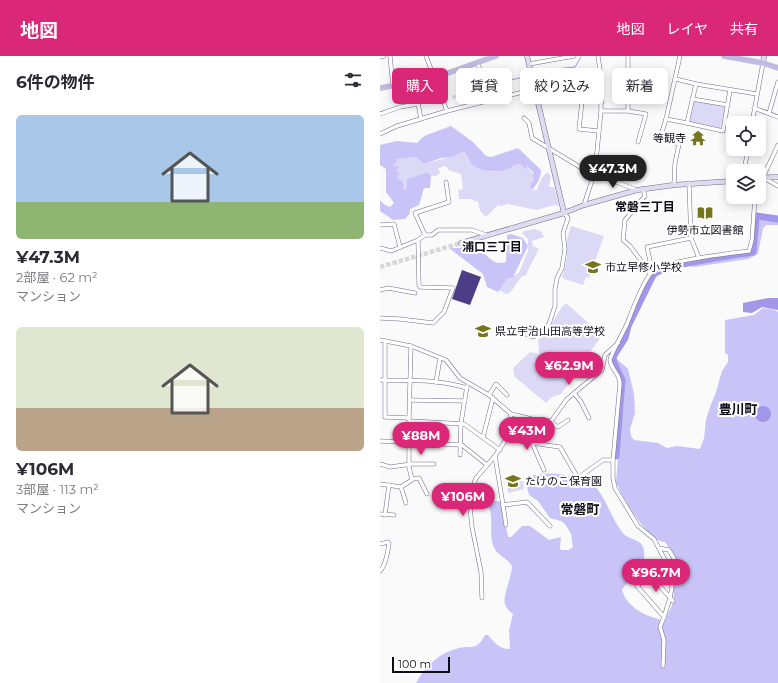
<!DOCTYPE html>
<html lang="ja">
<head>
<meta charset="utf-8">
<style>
	:root { --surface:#fff; --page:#f7f7f7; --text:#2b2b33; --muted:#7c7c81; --accent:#db2777 }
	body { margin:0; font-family:Montserrat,"Noto Sans JP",sans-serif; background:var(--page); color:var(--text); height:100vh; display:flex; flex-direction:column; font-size:15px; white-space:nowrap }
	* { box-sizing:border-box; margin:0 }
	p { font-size:13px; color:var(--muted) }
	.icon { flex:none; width:22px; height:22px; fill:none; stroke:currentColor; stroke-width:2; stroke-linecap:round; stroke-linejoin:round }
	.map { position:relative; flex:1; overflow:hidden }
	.details { display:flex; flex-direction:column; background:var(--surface); width:380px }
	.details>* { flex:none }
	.top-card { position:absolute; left:12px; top:12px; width:326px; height:36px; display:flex; gap:8px }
	.buttons { position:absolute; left:346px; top:60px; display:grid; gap:8px }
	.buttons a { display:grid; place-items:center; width:40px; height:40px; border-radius:6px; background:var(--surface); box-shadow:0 2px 10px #0003; font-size:20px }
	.scale { position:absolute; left:12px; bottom:10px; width:58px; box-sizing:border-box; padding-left:4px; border:2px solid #0e0c17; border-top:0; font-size:11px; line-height:14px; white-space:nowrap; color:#0e0c17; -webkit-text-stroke:3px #fff; paint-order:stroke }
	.price { position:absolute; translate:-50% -34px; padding:0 9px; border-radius:14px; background:var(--accent); color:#fff; font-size:13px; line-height:26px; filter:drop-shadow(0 1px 2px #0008) }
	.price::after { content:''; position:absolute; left:50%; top:24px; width:12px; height:9px; margin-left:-6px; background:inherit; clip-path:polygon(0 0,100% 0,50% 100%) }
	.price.on { background:#222; color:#fff }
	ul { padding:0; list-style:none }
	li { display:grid; align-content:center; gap:8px; height:212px; padding:0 16px }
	li span { display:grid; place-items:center; height:124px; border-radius:6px; color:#555 }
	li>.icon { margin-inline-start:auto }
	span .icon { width:72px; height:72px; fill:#fffc; stroke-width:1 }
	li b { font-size:17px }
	h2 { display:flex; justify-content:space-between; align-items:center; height:48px; padding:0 16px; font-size:17px }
	.chip { padding:0 14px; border-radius:6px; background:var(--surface); box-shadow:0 2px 10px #0003; font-size:14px; line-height:36px }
	.chip.on { background:var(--accent); color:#fff }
	header { display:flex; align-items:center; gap:24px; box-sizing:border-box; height:56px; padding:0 20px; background:var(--accent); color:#fff }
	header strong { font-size:19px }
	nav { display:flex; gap:22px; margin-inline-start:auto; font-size:14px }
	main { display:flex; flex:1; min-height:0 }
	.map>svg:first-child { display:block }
	.green { fill:#dbd9f6 }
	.forest { fill:#c9c4f7 }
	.water { fill:#a296e9 }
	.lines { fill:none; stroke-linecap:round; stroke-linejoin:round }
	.stream { stroke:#a296e9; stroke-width:1 }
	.river { stroke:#a296e9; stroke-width:7 }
	.building { fill:#4c3d87 }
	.secondary-tunnel { stroke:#d7d6d8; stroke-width:4.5; stroke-dasharray:4.5 2; stroke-linecap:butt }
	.street-casing { stroke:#716e8b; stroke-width:4.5 }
	.secondary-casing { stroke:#716e8b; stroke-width:5.5 }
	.primary-casing { stroke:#d4d3d5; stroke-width:6 }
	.street { stroke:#fff; stroke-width:3.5 }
	.secondary { stroke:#dfdcf1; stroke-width:4.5 }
	.primary { stroke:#bfbae2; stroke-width:5 }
	.labels { text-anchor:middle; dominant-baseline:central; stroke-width:4; stroke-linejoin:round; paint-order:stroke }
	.poi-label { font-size:11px; fill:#0e0c17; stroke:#fff; text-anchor:start }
	.neighbourhood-label { font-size:12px; font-weight:bold; fill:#0e0c17; stroke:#fff }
	.quarter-label { font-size:13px; font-weight:bold; fill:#0e0c17; stroke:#fff }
</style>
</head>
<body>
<header>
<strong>地図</strong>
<nav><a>地図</a><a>レイヤ</a><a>共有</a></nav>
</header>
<main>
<section class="details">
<h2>6件の物件<svg class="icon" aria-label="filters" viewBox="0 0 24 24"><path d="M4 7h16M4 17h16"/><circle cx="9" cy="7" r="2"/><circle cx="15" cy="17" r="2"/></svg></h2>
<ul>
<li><span style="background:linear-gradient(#a9c7e8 70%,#8fb573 0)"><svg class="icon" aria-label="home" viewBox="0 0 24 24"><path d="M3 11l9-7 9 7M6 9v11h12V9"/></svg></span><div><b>¥47.3M</b><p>2部屋 · 62 m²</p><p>マンション</p></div></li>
<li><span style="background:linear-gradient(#dfe7d0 65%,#b9a48a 0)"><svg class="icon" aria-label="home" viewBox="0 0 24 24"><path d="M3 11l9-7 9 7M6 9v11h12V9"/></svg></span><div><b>¥106M</b><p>3部屋 · 113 m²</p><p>マンション</p></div></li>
</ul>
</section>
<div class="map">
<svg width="398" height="627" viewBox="0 0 398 627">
	<rect width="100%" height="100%" fill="#fafafa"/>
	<g class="green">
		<polygon points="103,29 107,37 81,43 80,41 73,43 72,40"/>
		<polygon points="316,45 343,50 345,52 340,72 310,66 309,63 313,46"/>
		<path d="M83 94 89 105 113 116 133 111 137 108 147 110C153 119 158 120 150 131L152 134H157L161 123 167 116 171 120 169 131H174L179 150 174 149 157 154 128 148 121 150 118 149 107 160H105L100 155 98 146 90 143H79L78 134 83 133 81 118 69 114 65 110 58 112 60 117 56 120H51L48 116 27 123V131L25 134 22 132 20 124 17 122 20 117 17 116V113L20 112 18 110H12L17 106 16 103 36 101 44 108C58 104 71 102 83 94Z"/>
		<polygon points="191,170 224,180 209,222 206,221 203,229 182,222 187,201 187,184"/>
		<polygon points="154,173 161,175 164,181 152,185 153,190 159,193 145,220 142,220 130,237 126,238 119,234 127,223 139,217 148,195 148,183 142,177 144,175"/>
		<polygon points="186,247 222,279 181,338 172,341 166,347 135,321 133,312 150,296 159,298 158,284 167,276 181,252"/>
		<polygon points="143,425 144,433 128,437 127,428"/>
	</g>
	<g class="forest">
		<path d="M71 70 93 86 106 100 111 101 138 92 161 114C161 122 157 128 152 134L150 131 151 127 154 125 153 116 147 110 146 114 142 109 137 108C125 117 103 118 92 108 88 104 87 98 83 95L72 101 61 102 44 108 36 101 16 103 17 106 12 110H18L20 112 17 113V116L20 117 17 122 22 125 24 130 22 132 25 134 27 131V123L48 116 51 120 50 132H44L39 149 30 153V157L25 163 13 164 0 155V144L5 149 10 151 14 147 6 136V113L0 109V89L17 85 37 87 44 80Z"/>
		<path d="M377 161 398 164V169H386L383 172 378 198 368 203 314 211 309 210C318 202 360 199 373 197Z"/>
		<path d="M131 178 143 182 148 190 133 221 127 223 118 236 107 231 103 218 69 192H80L90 187C106 193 109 211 126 206L127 179Z"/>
		<path d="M383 252 395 254 398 256V627H36C46 609 59 597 79 592 94 589 96 595 105 579H108C115 587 119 593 130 593L129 574 133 558C130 556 126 552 125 548 122 541 132 521 132 510 128 503 121 501 116 495 109 485 112 473 111 461 111 457 109 453 109 449L114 445H119L122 449 128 481H131L142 470H150L169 484 181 481 180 492 181 494H189L193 491 191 478 185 468 181 465 170 462 158 445 149 439 146 427 153 419C171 416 185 417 201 424 203 425 205 424 207 425 211 426 218 433 220 437 229 450 233 465 243 477 249 485 263 482 264 495 267 511 249 523 242 534 247 552 266 560 282 564L286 562 294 545 291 495 285 486C268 486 242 441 236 426L244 334 243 319 235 303H237L248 313 254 338 255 357 250 373 251 380 254 384 278 387 287 392 297 390 320 393 324 382 326 364 330 351 336 336 342 315 348 306V299L345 297V264L374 259Z"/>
	</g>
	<g class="water">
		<polygon points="388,242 398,242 398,254 382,251 372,257 363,256 363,247"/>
		<circle cx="383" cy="358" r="8"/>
	</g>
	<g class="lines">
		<g class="stream">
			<polyline points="154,18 165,14 195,11 201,1"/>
			<polyline points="122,26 148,20"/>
		</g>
		<path class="river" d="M236 400 242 324 234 307 233 301 245 282 248 270 273 219C283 208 355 199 373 196L376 160 398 163"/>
	</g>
	<polygon class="building" points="82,214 101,221 90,249 72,243"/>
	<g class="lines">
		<polyline class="secondary-tunnel" points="0,211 81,187"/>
		<defs>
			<g id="street">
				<polyline points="10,0 13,30"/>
				<polyline points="46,0 67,55"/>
				<polyline points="0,1 4,0"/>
				<polyline points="97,6 112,44"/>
				<polyline points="149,8 194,0"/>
				<polyline points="296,23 316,28"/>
				<polyline points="34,26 41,63"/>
				<polyline points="350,34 343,75 307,67 316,28 377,38"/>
				<polyline points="312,43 348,49"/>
				<polyline points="189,44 222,46"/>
				<polyline points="202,45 199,73 219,75"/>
				<polyline points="374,52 398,61"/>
				<polyline points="221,55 248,55 266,58 258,86"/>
				<polyline points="248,55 248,0"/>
				<polyline points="389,57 398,26"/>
				<polyline points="0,58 20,51 38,48"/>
				<polyline points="144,62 149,67 152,82 213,119 226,122 257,134"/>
				<polyline points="286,63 300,0"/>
				<polyline points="372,67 383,7"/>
				<polyline points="0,78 17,70 67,55 155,33"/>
				<polyline points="398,89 385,117 384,122 398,130"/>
				<polyline points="364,115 368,93"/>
				<polyline points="309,127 311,182 319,202"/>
				<polyline points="294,129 295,107 299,88 280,82 286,63 307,67"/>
				<polyline points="379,129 380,128"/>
				<polyline points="263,133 265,140 245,164 243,184 250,190 270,217"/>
				<polyline points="204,149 215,115 221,55 221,21 218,0"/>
				<polyline points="0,169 14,168 20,191"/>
				<polyline points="45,179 35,157 69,146 66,126"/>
				<polyline points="0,192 11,195 38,184"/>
				<polyline points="272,214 267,191 311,182"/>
				<polyline points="0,234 8,232 35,237"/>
				<polyline points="0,262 20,263 53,267 64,256 73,232 40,231 39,229 38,184 45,179 52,179 58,174 92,174 106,179"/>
				<polyline points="141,276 153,281 162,277 169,268 175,250 175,233 177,222 182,212 185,193 183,177 188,162 184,157"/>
				<polyline points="0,284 31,290 66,304 80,322 109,339 131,358 164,366 172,364 187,343 222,314 225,299 238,287"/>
				<polyline points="5,285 5,361 29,362"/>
				<path d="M0 324C29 325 60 323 87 332"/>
				<polyline points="56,326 60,302"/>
				<polyline points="194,337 201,346 209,362"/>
				<polyline points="109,339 116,328 127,339"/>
				<polyline points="29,344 85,345"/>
				<polyline points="30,365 84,368 120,394"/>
				<polyline points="170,365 178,371 188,364"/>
				<polyline points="103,381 113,342"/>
				<polyline points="126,383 152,387 164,414"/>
				<polyline points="0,385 82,389 107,409"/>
				<polyline points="152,387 180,391 198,422 223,404 233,404"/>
				<polyline points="80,399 81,367 87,330"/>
				<polyline points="115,400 123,449 147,446 170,470"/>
				<polyline points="0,408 10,411 32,408 54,408"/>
				<polyline points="32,423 39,422 47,438"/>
				<polyline points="0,428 21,431 32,424 29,411 29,362 31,290"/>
				<polyline points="21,431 26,447"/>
				<polyline points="123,449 126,469"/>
				<polyline points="0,458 14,459"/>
				<polyline points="5,459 9,429"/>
				<path d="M0 488 8 486 9 487C8 495 5 510 0 515"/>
				<path d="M279 492 289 494 295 504 291 518 292 531 290 542 284 561 257 530 286 506 274 483 258 470 235 432 233 422V404L240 328C240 317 231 314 230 304 230 300 244 275 247 268 252 255 263 225 272 216 281 205 352 197 369 195L372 184 375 141"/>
				<polyline points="270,519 293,545"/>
				<polyline points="102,542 101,516 92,471 89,441 96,422 115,400 125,385 131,358"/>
				<polyline points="283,610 284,584 280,571 284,561"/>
			</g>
			<g id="secondary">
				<polyline points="147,0 184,157"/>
				<polyline points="383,7 384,0"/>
				<polyline points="379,122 398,121"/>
				<polyline points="81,187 184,157 204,149 257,134 294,129 353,125"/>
			</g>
			<g id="primary">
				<polyline points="344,0 383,7 398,12"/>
				<polyline points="0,32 54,22 116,0"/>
			</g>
		</defs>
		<use href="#street" class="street-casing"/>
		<use href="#secondary" class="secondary-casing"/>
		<use href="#primary" class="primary-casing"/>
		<use href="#street" class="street"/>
		<use href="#secondary" class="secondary"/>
		<use href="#primary" class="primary"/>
	</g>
	<defs>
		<symbol id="temple-bare" viewBox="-9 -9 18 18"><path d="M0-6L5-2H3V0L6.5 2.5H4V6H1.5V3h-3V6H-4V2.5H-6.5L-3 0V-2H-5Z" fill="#75751b" stroke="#fff" stroke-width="2.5" paint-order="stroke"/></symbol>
		<symbol id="library-bare" viewBox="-9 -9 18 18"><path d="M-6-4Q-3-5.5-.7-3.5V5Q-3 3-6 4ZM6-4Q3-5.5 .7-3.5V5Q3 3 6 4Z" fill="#75751b" stroke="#fff" stroke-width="2.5" paint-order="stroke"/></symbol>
		<symbol id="school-bare" viewBox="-9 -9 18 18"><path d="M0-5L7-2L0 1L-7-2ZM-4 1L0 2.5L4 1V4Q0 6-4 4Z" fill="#75751b" stroke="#fff" stroke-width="2.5" paint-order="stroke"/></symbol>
	</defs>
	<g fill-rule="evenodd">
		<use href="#temple-bare" x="307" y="71" width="22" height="22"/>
		<use href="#library-bare" x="314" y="146" width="22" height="22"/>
		<use href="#school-bare" x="202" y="200" width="22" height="22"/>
		<use href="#school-bare" x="92" y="264" width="22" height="22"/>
		<use href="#school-bare" x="122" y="414" width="22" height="22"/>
	</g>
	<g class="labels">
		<g class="poi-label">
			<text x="306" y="82" text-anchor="end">等観寺</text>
			<text x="325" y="174" text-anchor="middle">伊勢市立図書館</text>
			<text x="225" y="211">市立早修小学校</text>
			<text x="115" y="275">県立宇治山田高等学校</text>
			<text x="145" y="425">たけのこ保育園</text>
		</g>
		<g class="neighbourhood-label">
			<text x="265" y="150">常磐三丁目</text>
			<text x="112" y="190">浦口三丁目</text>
		</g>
		<g class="quarter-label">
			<text x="358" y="353">豊川町</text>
			<text x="200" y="453">常磐町</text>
		</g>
	</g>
</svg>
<div class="buttons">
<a><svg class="icon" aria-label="locate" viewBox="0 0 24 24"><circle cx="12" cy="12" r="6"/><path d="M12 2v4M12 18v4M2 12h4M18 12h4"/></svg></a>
<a><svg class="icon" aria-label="layers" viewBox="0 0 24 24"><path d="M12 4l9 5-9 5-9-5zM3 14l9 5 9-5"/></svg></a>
</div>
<div class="scale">100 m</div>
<b class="price on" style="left:233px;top:133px">¥47.3M</b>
<b class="price" style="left:189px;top:330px">¥62.9M</b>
<b class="price" style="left:147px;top:395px">¥43M</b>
<b class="price" style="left:41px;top:400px">¥88M</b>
<b class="price" style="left:83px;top:461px">¥106M</b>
<b class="price" style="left:276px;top:537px">¥96.7M</b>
<div class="top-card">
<a class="chip on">購入</a>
<a class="chip">賃貸</a>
<a class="chip">絞り込み</a>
<a class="chip">新着</a>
</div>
</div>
</main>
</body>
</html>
